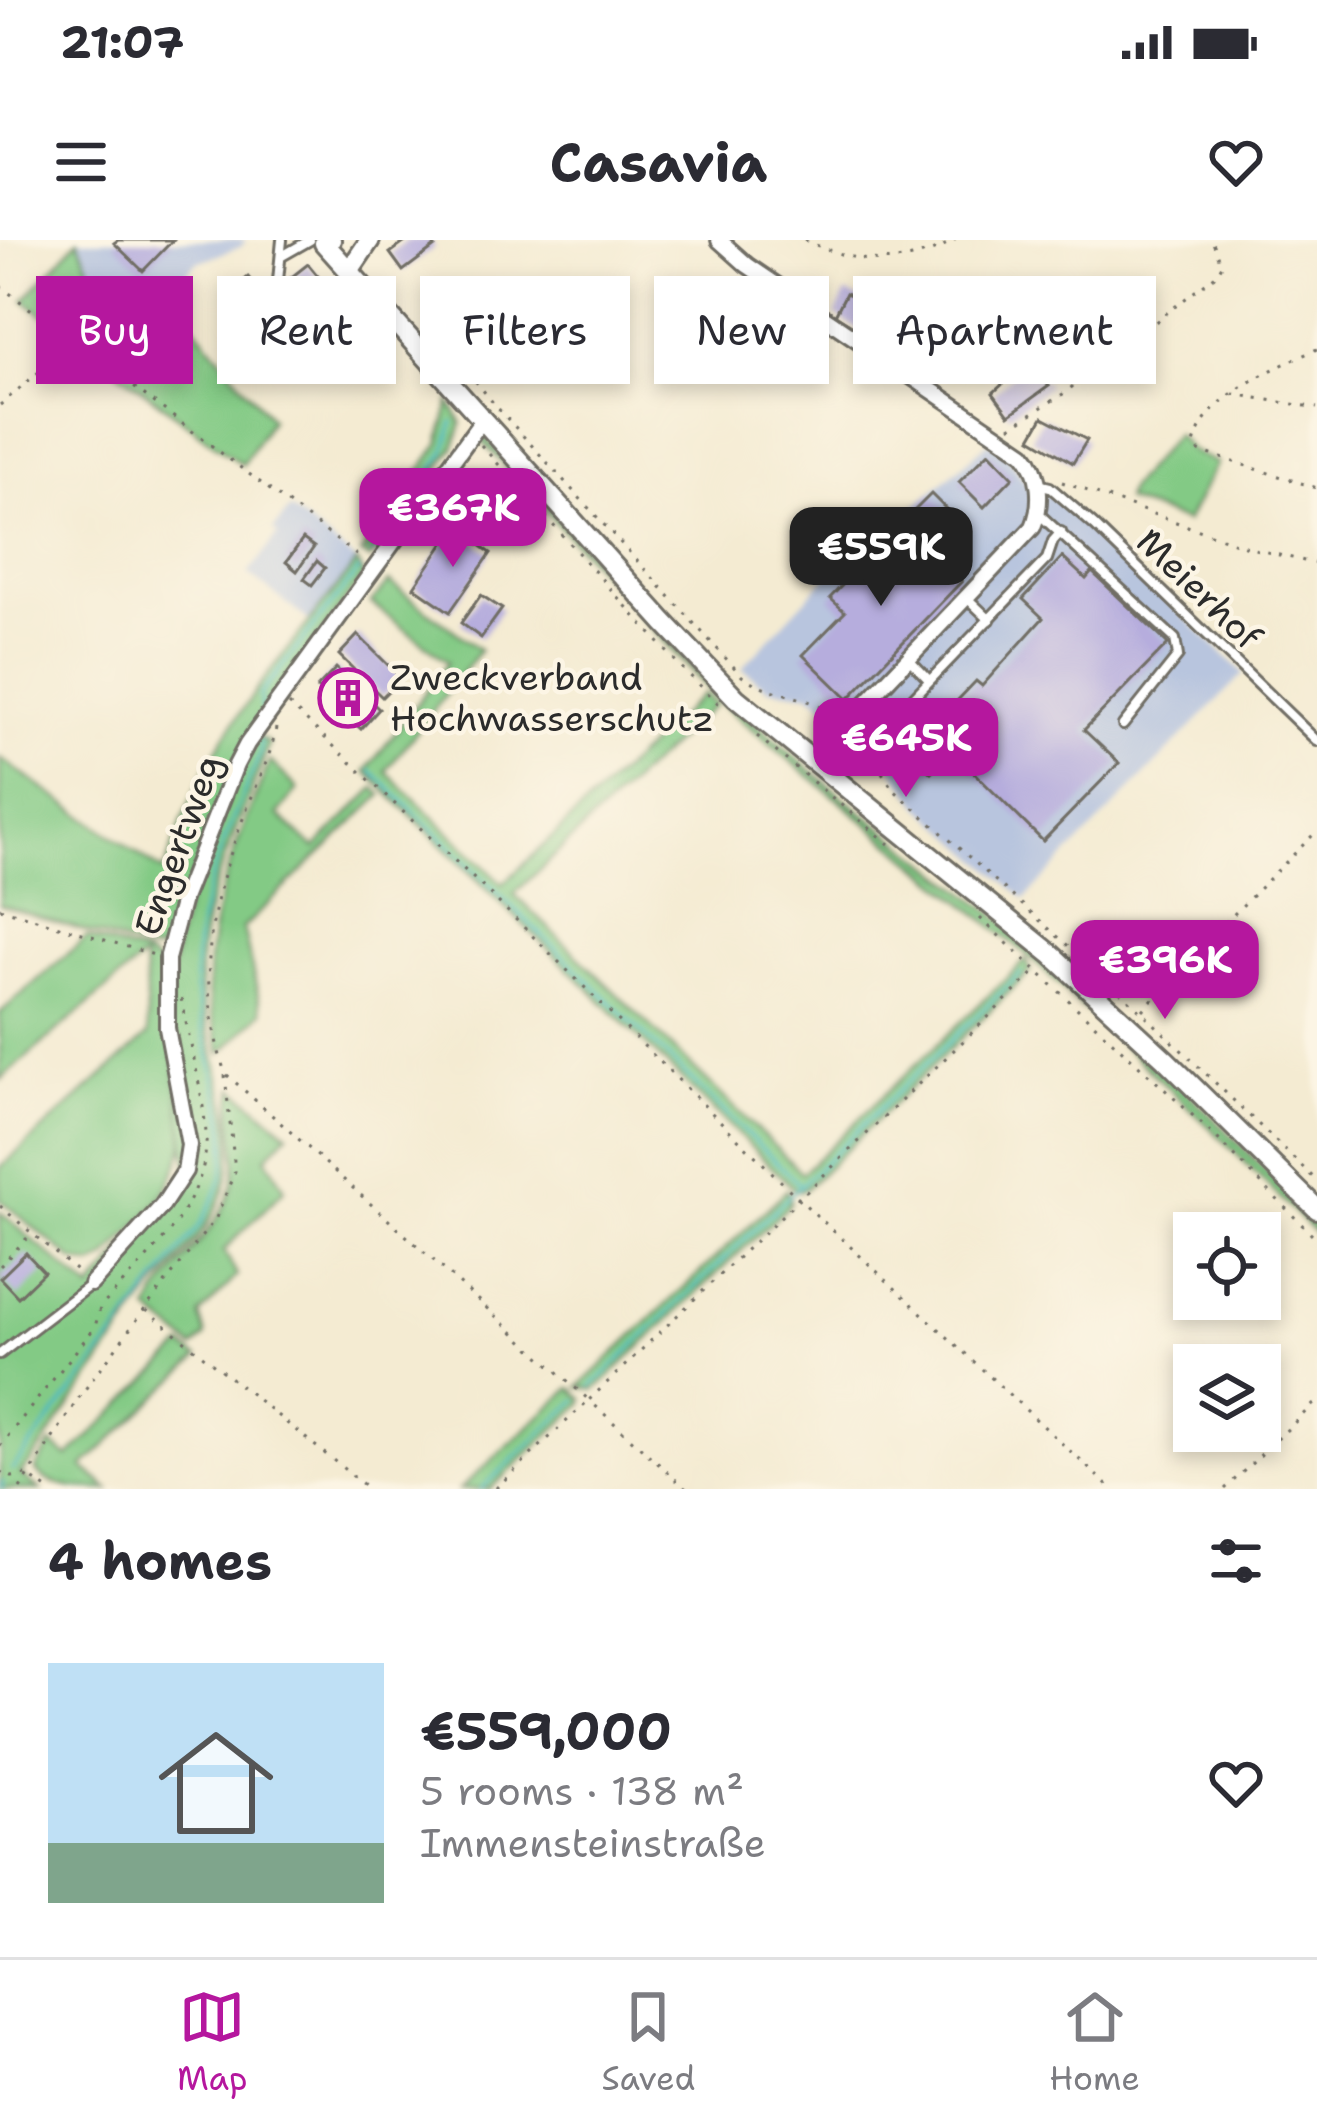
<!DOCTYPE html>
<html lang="en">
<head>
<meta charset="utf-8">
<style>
	:root { --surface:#fff; --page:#f2f2f3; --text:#2b2b33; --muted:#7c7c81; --line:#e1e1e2; --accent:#b5179e }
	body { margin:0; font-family:"Shantell Sans",sans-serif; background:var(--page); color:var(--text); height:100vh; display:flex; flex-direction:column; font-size:45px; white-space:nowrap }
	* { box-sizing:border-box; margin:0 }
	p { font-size:39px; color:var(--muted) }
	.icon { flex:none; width:66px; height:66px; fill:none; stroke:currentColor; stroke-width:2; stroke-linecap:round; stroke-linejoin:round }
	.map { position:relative; height:1249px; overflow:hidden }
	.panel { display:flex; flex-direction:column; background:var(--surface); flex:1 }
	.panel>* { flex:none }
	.hud { position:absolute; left:36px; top:36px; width:1245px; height:108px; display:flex; gap:24px }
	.fabs { position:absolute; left:1173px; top:972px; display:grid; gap:24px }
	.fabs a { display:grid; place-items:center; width:108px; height:108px; border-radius:0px; background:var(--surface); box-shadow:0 6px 18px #0003; font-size:60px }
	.price { position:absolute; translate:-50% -102px; padding:0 27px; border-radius:24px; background:var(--accent); color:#fff; font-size:39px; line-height:78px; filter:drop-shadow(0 3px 6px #0008) }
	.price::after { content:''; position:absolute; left:50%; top:72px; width:36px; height:27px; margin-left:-18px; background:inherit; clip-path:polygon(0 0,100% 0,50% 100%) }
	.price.current { background:#222; color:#fff }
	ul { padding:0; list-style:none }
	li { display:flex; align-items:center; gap:36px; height:300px; padding:0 48px }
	li span { display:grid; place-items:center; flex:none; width:336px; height:240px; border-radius:0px; color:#555 }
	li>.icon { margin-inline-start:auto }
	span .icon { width:144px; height:144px; fill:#fffc; stroke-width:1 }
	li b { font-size:51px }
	h2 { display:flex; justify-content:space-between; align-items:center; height:144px; padding:0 48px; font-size:51px }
	.pill { padding:0 42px; border-radius:0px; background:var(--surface); box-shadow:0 6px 18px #0003; font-size:42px; line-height:108px }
	.pill.current { background:var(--accent); color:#fff }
	.status { display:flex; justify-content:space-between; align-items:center; height:84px; padding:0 60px; background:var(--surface); direction:ltr }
	.status svg { height:33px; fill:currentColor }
	header { display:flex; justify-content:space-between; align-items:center; height:156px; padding:0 48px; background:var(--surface); font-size:54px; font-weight:700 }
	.dock { display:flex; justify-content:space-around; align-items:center; height:168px; border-top:3px solid var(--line); background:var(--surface); font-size:33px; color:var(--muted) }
	.dock a { display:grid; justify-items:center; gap:6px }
	.dock .current { color:var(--accent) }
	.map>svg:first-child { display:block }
	.industrial { fill:#b8c5de }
	.green { fill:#83ca85; stroke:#577a58; stroke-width:3 }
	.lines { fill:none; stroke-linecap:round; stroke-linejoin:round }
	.stream { stroke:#4ab9c2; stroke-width:3 }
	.building { fill:#b6addd }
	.service-casing { stroke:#716e65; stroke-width:14 }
	.minor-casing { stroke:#716e65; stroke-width:20 }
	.secondary-casing { stroke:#716e65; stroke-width:24 }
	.path { stroke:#716e65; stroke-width:3; stroke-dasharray:3 9; stroke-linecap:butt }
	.service { stroke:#fff; stroke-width:8 }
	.minor { stroke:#fff; stroke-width:14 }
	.secondary { stroke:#fff; stroke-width:18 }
	.labels { text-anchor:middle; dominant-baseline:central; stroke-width:9; stroke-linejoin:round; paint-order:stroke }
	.street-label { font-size:36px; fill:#2b2b2b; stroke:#fcf5e5 }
	.poi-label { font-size:36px; fill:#2b2b2b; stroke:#fcf5e5; text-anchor:start }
</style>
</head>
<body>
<div class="status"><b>21:07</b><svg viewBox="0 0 49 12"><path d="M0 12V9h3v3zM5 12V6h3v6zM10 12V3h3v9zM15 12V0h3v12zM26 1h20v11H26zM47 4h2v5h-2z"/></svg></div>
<header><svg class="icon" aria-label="menu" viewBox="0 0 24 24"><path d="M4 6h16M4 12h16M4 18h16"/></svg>Casavia<svg class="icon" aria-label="heart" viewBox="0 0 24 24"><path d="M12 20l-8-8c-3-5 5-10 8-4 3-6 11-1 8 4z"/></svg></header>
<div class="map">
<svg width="1317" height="1249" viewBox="0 0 1317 1249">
	<rect width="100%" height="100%" fill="#fcf5e5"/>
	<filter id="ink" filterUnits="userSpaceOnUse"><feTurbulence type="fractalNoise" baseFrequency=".00833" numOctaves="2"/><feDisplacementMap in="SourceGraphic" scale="24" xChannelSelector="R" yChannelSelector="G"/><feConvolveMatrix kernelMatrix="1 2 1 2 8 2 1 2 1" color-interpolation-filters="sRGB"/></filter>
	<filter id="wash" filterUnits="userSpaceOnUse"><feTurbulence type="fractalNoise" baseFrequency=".004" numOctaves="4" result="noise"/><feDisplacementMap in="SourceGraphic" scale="48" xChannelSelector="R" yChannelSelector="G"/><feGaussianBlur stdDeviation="2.7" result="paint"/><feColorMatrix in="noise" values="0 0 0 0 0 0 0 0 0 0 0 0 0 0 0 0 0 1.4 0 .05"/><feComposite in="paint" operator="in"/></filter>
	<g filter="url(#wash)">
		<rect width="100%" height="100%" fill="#f4ebd2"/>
		<g class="industrial">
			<polygon points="78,0 246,0 241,7 197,22 131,89 105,65"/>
			<polygon points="988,203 1000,204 1029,247 1055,256 1244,433 1025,659 921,567 870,500 811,454 767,448 742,428 868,292 879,297"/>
			<polygon points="290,269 357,322 311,382 248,334 278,295 273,290"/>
		</g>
		<g class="green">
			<polygon points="78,0 105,65 131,88 168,54 271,179 242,225 24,60"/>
			<polygon points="450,162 462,184 454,208 370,319 361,313 439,204"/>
			<polygon points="481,192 702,438 845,559 994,674 1127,793 1310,974 1317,981 1317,995 1219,896 1031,718 720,463 480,199"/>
			<polygon points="1176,194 1191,211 1217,223 1186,282 1125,260 1129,248"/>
			<path d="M357 322 364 335 255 485 162 710 153 712 0 665V518L164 632C179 590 193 549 216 511 256 443 309 384 357 322Z"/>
			<polygon points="389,342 480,410 386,531 503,644 703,454 714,465 514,654 802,933 1026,720 1031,731 804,950 795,950 366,531 448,422 371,363"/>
			<path d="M257 496 269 503C244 579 198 656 200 738 203 805 242 870 228 936 217 990 168 1028 137 1071 113 1106 88 1141 63 1176 49 1195 37 1218 20 1234L40 1249H0V972L91 1050 188 930C182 878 168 816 169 765 173 669 216 581 257 496Z"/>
			<path d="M270 521 298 549 278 575 315 608 375 548 382 555 243 688 262 772 221 813C215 789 207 763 208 739 209 663 242 590 270 521Z"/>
			<path d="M87 697 146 715 163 727 184 902C176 953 140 982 106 1018L93 1026 74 1021 0 960V928L148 795 144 717 0 840V773Z"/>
			<path d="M234 848 288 893 266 917 285 949 224 1010 237 1036 200 1075 206 1096 194 1108 149 1071C167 1029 212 1001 230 953 244 915 226 882 234 848Z"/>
			<polygon points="787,950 791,961 787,967 595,1150 579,1147"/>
			<path d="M183 1106 198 1118 83 1227 109 1249C81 1249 51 1249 35 1230L51 1204 68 1217Z"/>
			<polygon points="571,1148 583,1158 582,1164 490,1249 460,1249"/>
		</g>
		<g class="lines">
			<g class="stream">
				<polyline points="372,313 445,212 453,182"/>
				<polyline points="261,469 260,455 359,330"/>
				<polyline points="371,530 801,946"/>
				<polyline points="591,1147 1021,733"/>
				<path d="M12 1230 201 984C209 968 219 952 223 934 236 872 196 798 195 734 194 659 232 582 260 514L261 501"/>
				<polyline points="1,1249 3,1242"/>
				<polyline points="481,1249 577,1160"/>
			</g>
		</g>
		<g id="blocks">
			<g class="building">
				<polygon points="118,0 173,0 143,31 114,3"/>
				<polygon points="408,0 430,0 435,7 403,31 390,13"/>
				<polygon points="308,24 327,47 308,62 289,39"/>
				<polygon points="248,37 279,74 261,90 229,53"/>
				<polygon points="870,52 891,64 887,74 899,83 887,106 835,75 846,53 866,61"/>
				<polygon points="923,94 947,106 930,131 896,109 904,95 919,103"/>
				<polygon points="1027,122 1049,146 1009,175 993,153"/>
				<polygon points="1043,177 1087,200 1073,223 1031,198"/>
				<polygon points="989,212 1013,237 984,267 959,242"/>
				<polygon points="931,254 948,271 923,296 906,279"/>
				<polygon points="902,283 962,341 848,459 803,415 845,372 830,358"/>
				<polygon points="455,287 491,313 450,372 414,347"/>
				<polygon points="303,299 314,307 297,331 286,322"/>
				<polygon points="1062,317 1086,339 1092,332 1168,404 1084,490 1119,523 1043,601 952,511 931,533 904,507 909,502 903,496 921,478 931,488 976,441 982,446 1043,378 1023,359"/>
				<polygon points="317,321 325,328 312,345 304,339"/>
				<polygon points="481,355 502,369 481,398 461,383"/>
				<polygon points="358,395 401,438 382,457 339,415"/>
				<polygon points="336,428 379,469 361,489 317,448"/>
				<polygon points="26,1013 44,1032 18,1057 0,1038"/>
			</g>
		</g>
	</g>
	<g filter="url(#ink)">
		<use href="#blocks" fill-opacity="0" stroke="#716e65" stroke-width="3"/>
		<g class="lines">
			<defs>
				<g id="service">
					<polyline points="282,0 277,51 296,72 325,62 348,32"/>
					<polyline points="282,16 310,0"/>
					<polyline points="1038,244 1050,247 1095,286 1317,501"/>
					<polyline points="1039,274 1175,399 1178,416 1123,485"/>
					<polyline points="967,358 990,380"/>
					<polyline points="909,419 929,440"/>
					<polyline points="860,467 883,489 1047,319 1053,301 1061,292"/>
					<polyline points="0,1114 90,1045"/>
				</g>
				<g id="minor">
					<path d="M719 0 747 25 1024 213C1041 233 1043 263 1033 287L811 521"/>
					<polyline points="91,1044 162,966 185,931 189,905 167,788 167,719 183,659 236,525 247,504 483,179"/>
				</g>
				<g id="secondary">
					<polyline points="331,0 324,3 664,382 736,458 1051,714 1165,819 1317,969"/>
					<polyline points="349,31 370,0"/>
				</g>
			</defs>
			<use href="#service" class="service-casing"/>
			<use href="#minor" class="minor-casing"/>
			<use href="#secondary" class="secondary-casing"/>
			<g class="path">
				<path d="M805 0C860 26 901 29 955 0"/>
				<polyline points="0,46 363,320"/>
				<path d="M434 105 438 102 449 108 494 164 742 436C772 456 805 454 835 474"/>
				<path d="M1317 109C1275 129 1207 153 1194 204L1199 211 1317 248"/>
				<polyline points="1233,154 1317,168"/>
				<polyline points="0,165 73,103"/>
				<polyline points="1010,187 1063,154 1217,34 1222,25 1212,0"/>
				<polyline points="481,205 678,424 722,467"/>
				<polyline points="1062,242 1250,308 1317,324"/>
				<polyline points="289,464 488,652 799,959 1037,730"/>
				<path d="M276 488C270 520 255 547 244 576 209 668 195 738 225 833L589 1160 495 1249"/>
				<path d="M856 492C873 509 879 532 894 550L1142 772 1317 941"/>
				<polyline points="757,496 889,604"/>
				<polyline points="0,668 154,715"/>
				<polyline points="980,678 1217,898 1317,1000"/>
				<polyline points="1143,770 1185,723 1317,591"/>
				<polyline points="225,835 235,931 216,978 145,1069 369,1249"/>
				<polyline points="0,966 81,1035"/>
				<polyline points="0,1026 31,994"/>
				<path d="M0 1206 95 1087 100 1068C142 1021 202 972 206 906 208 870 188 796 181 758"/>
				<polyline points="0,1232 12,1237 26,1235 47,1249"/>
				<polyline points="20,1249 80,1156 145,1069"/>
				<polyline points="686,1249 589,1160 799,959 1111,1249"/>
				<polyline points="1225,1249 1317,1161"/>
			</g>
			<use href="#service" class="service"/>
			<use href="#minor" class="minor"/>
			<use href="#secondary" class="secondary"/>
		</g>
	</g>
	<defs>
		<symbol id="building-ring" viewBox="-11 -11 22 22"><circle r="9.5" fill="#fcf5e5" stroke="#b5179e" stroke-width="1.5"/><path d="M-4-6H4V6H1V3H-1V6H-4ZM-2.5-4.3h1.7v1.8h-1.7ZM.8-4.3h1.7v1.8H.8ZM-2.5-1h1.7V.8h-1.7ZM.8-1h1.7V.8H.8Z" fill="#b5179e"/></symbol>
	</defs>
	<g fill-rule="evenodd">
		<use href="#building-ring" x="315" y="425" width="66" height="66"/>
	</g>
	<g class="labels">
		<g class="street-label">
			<text transform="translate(1199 349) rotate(44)">Meierhof</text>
			<text transform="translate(178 605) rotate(-70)">Engertweg</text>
		</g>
		<g class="poi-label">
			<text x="390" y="437">Zweckverband<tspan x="390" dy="41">Hochwasserschutz</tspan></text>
		</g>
	</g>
</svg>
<div class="fabs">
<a><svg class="icon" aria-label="locate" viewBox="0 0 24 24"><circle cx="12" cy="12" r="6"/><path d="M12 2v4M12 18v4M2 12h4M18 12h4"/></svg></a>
<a><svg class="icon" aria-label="layers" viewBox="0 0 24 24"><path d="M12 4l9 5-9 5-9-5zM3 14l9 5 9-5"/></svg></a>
</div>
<b class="price" style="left:453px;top:330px">€367K</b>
<b class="price current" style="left:881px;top:369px">€559K</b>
<b class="price" style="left:906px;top:560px">€645K</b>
<b class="price" style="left:1165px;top:782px">€396K</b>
<div class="hud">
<a class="pill current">Buy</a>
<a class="pill">Rent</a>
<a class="pill">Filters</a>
<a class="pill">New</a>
<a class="pill">Apartment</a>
</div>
</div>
<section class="panel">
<h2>4 homes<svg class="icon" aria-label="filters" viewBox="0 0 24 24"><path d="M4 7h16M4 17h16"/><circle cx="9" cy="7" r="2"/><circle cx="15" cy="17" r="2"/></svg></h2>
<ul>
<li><span style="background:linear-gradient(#bfe0f5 75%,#7fa58c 0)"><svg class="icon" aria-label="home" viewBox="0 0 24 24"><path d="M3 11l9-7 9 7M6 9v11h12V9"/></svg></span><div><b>€559,000</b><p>5 rooms · 138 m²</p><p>Immensteinstraße</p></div><svg class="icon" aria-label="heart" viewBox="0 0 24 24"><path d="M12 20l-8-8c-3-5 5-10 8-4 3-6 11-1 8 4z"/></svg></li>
</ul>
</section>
<nav class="dock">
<a class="current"><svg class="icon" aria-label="map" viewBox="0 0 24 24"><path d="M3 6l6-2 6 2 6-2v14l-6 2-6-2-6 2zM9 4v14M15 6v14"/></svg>Map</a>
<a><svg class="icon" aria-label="saved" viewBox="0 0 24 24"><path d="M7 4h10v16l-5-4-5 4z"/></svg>Saved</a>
<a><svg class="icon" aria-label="home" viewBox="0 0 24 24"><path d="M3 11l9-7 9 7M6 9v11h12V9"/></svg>Home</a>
</nav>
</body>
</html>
